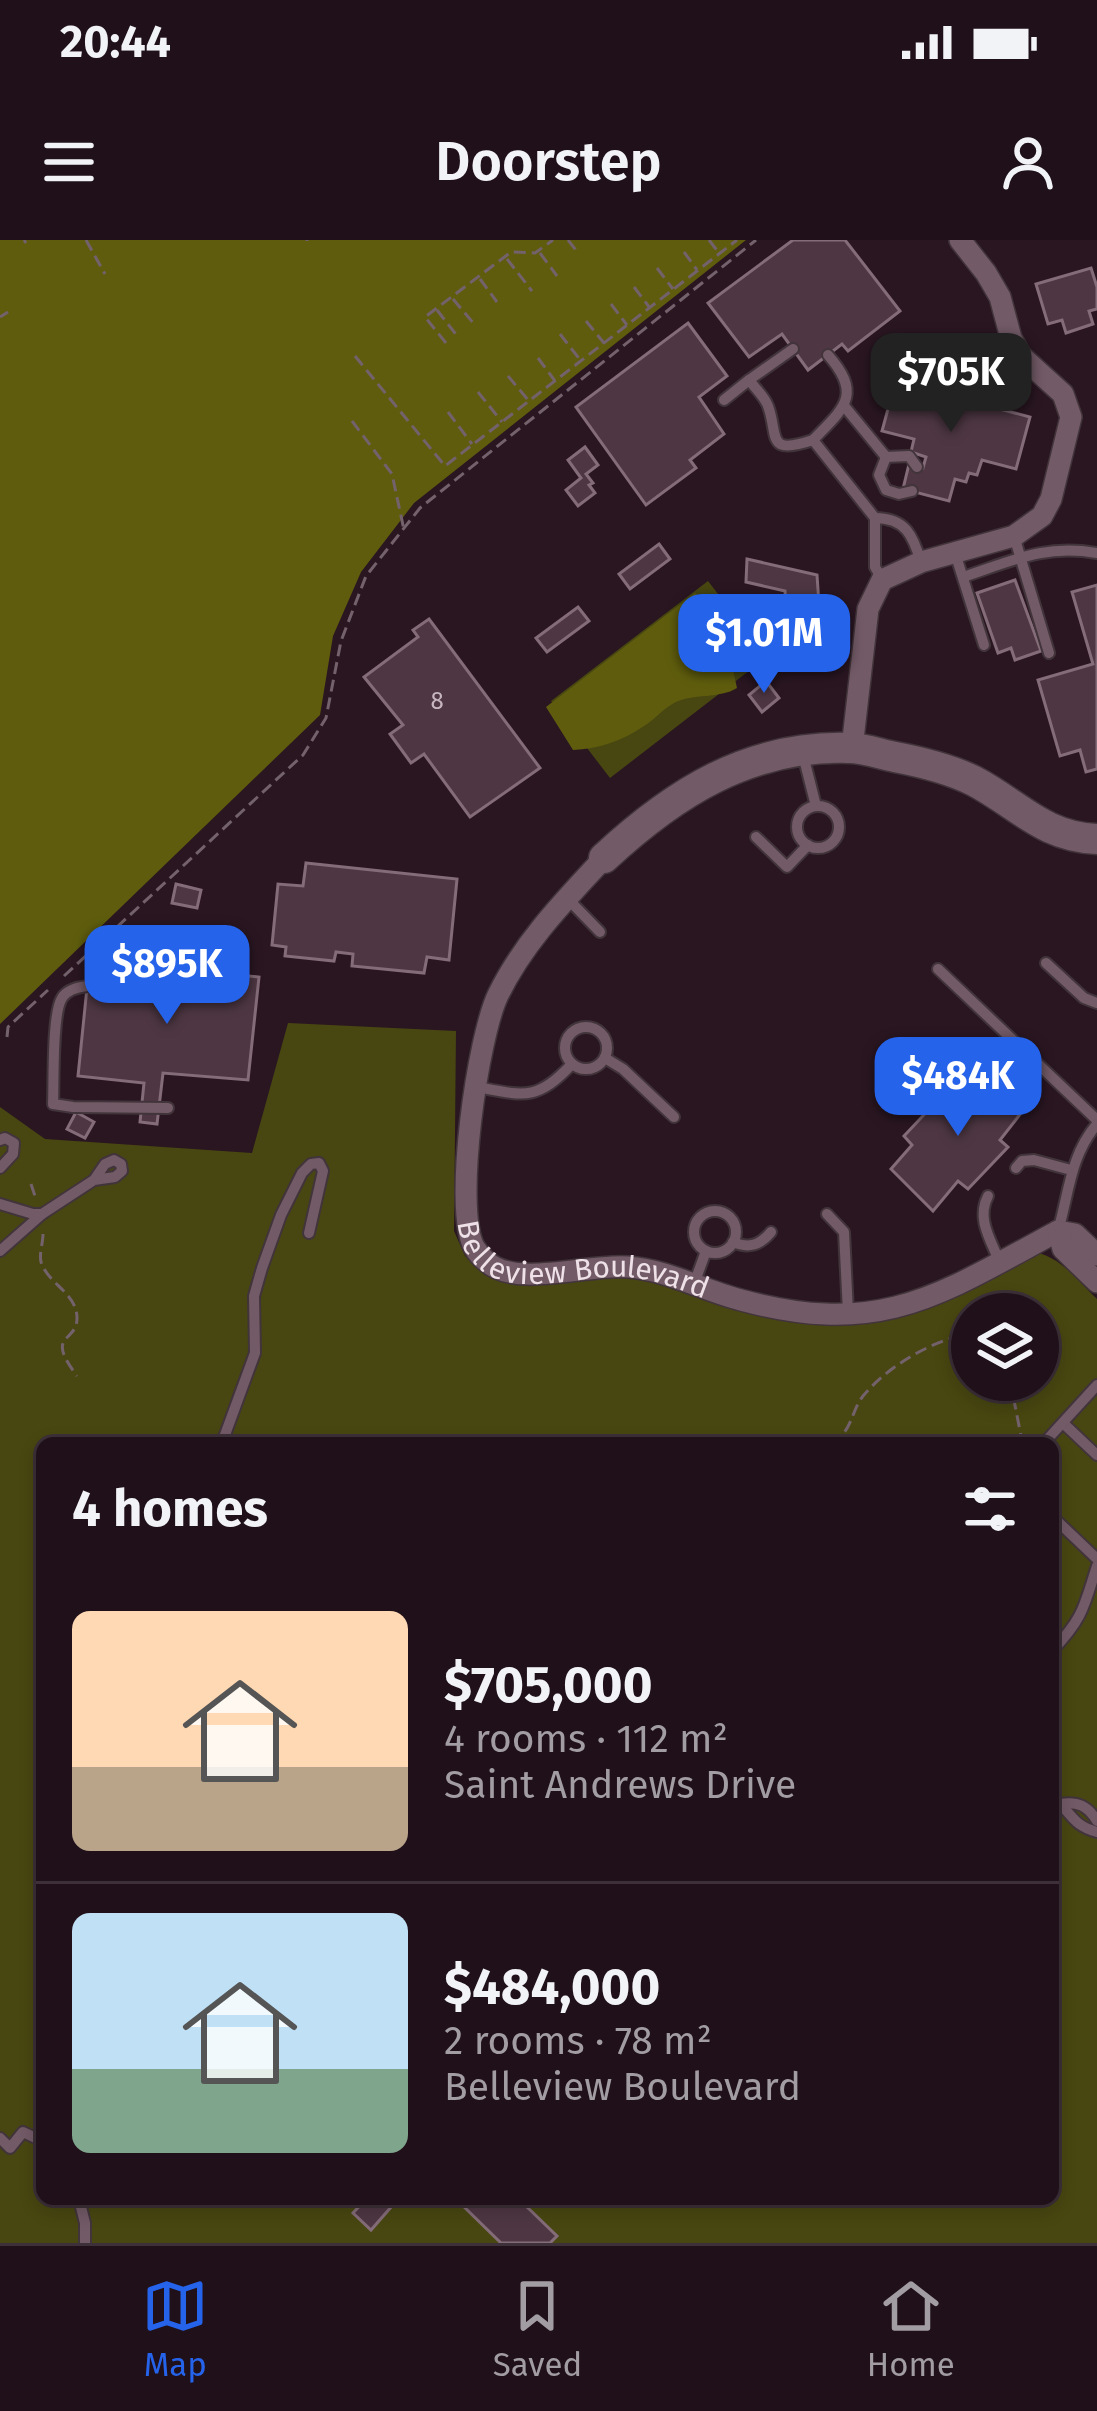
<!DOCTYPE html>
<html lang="en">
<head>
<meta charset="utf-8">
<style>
	:root { --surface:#201019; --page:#2d1e26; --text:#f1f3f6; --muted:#a29da2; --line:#3d3038; --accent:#2563eb }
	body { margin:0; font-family:"Fira Sans",sans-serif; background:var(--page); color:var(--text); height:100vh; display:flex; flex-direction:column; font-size:45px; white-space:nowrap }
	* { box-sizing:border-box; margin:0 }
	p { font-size:39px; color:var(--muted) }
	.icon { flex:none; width:66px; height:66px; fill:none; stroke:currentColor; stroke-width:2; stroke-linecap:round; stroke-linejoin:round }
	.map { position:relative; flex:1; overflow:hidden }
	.sheet { position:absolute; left:36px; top:1197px; width:1023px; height:768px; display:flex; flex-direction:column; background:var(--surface); border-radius:18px; box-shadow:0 6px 18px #0003,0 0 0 3px var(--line) }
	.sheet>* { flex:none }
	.buttons { position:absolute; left:951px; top:1053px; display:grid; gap:24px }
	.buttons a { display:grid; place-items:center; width:108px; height:108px; border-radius:50%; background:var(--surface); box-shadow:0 6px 18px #0003,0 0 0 3px var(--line); font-size:60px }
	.price { position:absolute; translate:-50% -102px; padding:0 27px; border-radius:24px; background:var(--accent); color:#fff; font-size:39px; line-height:78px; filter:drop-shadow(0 3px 6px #0008) }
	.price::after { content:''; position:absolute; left:50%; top:72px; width:36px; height:27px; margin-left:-18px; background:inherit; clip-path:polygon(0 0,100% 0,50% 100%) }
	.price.active { background:#222; color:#fff }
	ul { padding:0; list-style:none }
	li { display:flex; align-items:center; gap:36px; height:300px; padding:0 36px }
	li+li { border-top:3px solid var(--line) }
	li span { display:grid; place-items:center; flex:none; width:336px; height:240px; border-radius:18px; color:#555 }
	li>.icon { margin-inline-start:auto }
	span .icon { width:144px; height:144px; fill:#fffc; stroke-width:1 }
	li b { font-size:51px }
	h2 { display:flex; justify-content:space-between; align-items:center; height:144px; padding:0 36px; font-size:51px }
	.status { display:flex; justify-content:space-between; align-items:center; height:84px; padding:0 60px; background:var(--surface); direction:ltr }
	.status svg { height:33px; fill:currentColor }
	header { display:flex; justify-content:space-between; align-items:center; height:156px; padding:0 36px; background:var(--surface); font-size:54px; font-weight:600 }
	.tab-bar { display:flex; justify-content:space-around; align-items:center; height:168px; border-top:3px solid var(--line); background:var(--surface); font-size:33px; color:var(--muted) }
	.tab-bar a { display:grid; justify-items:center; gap:6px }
	.tab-bar .active { color:var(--accent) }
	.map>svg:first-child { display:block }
	.green { fill:#484711; fill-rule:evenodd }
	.water { fill:#5f5d0d }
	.building { fill:#4e3743; stroke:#846c78; stroke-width:3 }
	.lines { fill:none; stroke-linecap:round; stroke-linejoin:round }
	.lane-casing { stroke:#42343b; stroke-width:14 }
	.street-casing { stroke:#42343b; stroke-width:24 }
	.secondary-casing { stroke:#42343b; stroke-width:33 }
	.path { stroke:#73616b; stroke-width:3; stroke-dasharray:12 6; stroke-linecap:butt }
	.lane { stroke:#725a66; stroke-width:10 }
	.street { stroke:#725a66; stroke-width:21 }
	.secondary { stroke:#725a66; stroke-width:30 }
	.labels { text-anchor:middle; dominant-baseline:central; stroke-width:10; stroke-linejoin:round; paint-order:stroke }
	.number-label { font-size:24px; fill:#c7b6bf }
	.street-label { font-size:30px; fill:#efe1e8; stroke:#0d0509 }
</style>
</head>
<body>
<div class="status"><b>20:44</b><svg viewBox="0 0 49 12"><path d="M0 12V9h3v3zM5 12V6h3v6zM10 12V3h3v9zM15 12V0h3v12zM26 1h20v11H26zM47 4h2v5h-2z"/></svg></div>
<header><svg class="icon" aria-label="menu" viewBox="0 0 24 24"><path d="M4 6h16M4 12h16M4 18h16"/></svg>Doorstep<svg class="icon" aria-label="person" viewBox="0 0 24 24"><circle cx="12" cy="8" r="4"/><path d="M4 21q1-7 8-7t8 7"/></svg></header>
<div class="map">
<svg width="1097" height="2003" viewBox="0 0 1097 2003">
	<rect width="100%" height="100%" fill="#2a1621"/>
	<g class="green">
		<polygon points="708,341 767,417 610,538 551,461"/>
		<path d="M288 783 456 791 454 991 465 1016 482 1030 505 1042 626 1034 860 1082 1030 1012C1058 1013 1077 1040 1097 1059V2003H0V867L45 899 252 913ZM972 1074H1038V1140H972ZM42 1203H1053V1959H42Z"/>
	</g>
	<g class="water">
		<polygon points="0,0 746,0 414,263 361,332 333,396 320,475 0,784"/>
		<path d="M695 353C721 378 730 414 737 448 720 459 693 453 674 463 663 469 654 480 644 486 622 501 598 509 573 510L546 467Z"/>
	</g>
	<g class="building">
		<polygon points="793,0 845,0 900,71 848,111 842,104 808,130 782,94 749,117 708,63"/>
		<polygon points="1091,28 1097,47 1097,69 1089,71 1093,84 1066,93 1062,80 1048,84 1036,44"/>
		<polygon points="688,83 727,136 699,157 724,194 690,220 696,228 646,265 576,167"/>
		<polygon points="897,136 975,156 973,162 1030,177 1016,229 982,220 977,235 969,233 966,242 955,239 949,261 903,249 909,224 923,228 926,217 911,212 914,199 882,191"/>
		<polygon points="585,207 598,225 586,234 593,243 589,245 595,253 578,266 566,250 581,238 568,220"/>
		<polygon points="659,304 670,319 630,349 619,334"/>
		<polygon points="747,319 817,335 820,379 787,381 785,351 746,342"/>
		<polygon points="1015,340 1041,411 1015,420 1011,408 998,413 977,353"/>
		<polygon points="1097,345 1097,529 1086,532 1080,510 1060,516 1038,440 1093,424 1072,352"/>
		<polygon points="578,367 589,381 547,412 536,398"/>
		<polygon points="429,379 540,528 470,577 424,514 411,523 390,494 403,485 364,437 418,397 413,390"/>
		<polygon points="766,441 779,458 762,472 749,455"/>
		<polygon points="306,623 457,639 449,720 427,717 424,733 352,726 353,714 336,712 334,721 285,716 286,707 272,705 278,644 303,646"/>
		<polygon points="176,644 201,650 197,668 172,663"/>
		<polygon points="112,722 259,737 248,840 163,833 157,884 140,882 144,843 78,836 88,738 109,739"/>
		<polygon points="983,830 1025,868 1000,900 1008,907 968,949 958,941 933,971 891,929 912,905 904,896 952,845 961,853"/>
		<polygon points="76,872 94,882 85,898 67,889"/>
		<polygon points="366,1959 385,1959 392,1966 371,1990 353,1973"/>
		<polygon points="456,1959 530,1959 526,1966 557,1996 550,2003 501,2003"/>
	</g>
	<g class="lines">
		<defs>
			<g id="lane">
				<path d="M793 109 749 140C755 148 765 157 768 166 779 196 765 216 813 200L875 278"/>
				<polyline points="724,160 749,140"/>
				<polyline points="845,167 886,217 909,216 917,227"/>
				<path d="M813 200C844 168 863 155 828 115"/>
				<polyline points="886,217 879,235 886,250 899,254 912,251"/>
				<polyline points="1014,296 1049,413"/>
				<polyline points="955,313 984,405"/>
				<path d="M963 337C1012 321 1044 304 1097 313"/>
				<path d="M882 339 875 327V278C906 278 913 296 921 322"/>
				<polyline points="803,515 816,566"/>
				<circle cx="818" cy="587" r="21"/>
				<polyline points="756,597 787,627 808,605"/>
				<polyline points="567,658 600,692"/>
				<polyline points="1046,723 1084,758 1097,763"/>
				<polyline points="938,729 1097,880"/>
				<path d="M88 746C79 747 67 749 62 758 52 773 54 842 53 864L73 867 168 868"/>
				<circle cx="586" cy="808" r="21"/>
				<polyline points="605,818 623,829 674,877"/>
				<path d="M477 847C525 856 537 861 572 824"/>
				<polyline points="0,900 5,898 14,903 13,914 0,928"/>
				<polyline points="1016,928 1022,921 1034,920 1071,930"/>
				<path d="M988 956C976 979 991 1000 1000 1023"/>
				<polyline points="0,964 33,974 42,974 94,940 105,924 114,920 121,924 122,931 115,937 94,940"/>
				<circle cx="715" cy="992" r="21"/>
				<polyline points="827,974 844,992 848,1072"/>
				<path d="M1058 991C1069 953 1070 916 1097 884"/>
				<path d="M733 1002C749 1009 760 1005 771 992"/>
				<polyline points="0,1011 42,974"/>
				<polyline points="694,1044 706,1011"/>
				<polyline points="1063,1183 1097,1215"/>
				<polyline points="222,1203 255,1113 254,1056 262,1028 281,975 302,933 311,924 319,923 323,931 309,993"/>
				<polyline points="1044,1203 1097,1145"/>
				<polyline points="1053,1277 1097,1319"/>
				<path d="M1053 1410C1084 1377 1084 1366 1097 1326"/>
				<path d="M1053 1558C1072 1572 1071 1585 1097 1592"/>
				<path d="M1060 1564C1078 1561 1088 1566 1097 1581"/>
				<polyline points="0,1898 10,1908 23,1892 42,1901"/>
				<polyline points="79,1959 85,1983 85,2003"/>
			</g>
			<g id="street">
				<polyline points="852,508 868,369 882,340 921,322 1014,296 1042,276 1051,259 1071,177 1063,154 1021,116 1011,98 1000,57 986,33 960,0"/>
				<path id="s1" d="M604 618C565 660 523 703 498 755 478 797 453 966 474 1007 477 1012 481 1017 486 1021 515 1049 589 1023 628 1027 668 1030 702 1050 741 1060 882 1098 939 1055 1058 991L1075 994 1097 1015"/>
				<polyline points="1058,991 1063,1009 1097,1042"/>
			</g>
			<path id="secondary" d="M604 618C674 553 749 505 849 508 864 508 880 514 895 517 921 522 950 529 974 541 1018 564 1043 597 1097 599"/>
		</defs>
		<use href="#lane" class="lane-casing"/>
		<use href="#street" class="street-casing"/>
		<use href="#secondary" class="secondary-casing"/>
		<g class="path">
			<polyline points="24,0 26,3"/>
			<polyline points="86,0 105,34"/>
			<polyline points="307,0 307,1"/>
			<polyline points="568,0 579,14"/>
			<polyline points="709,0 719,13"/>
			<polyline points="684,12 697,30"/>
			<polyline points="540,13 557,36"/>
			<polyline points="507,19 532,51"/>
			<polyline points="657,28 673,49"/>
			<polyline points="480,39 497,62"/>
			<polyline points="634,47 650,68"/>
			<polyline points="453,59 475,85"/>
			<polyline points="611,64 627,85"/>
			<polyline points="437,70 458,97"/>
			<polyline points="0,77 8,72"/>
			<polyline points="586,81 604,103"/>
			<polyline points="560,94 581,121"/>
			<polyline points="446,103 425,77 511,12 535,13 553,0"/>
			<polyline points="355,116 445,226 737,0"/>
			<polyline points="538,118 555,141"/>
			<polyline points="508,136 529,161"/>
			<polyline points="478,152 502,182"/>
			<polyline points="448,172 472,204"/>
			<polyline points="352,181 392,234 404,290"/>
			<polyline points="64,736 303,515 326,478 341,401 366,336 420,268 756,0"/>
			<polyline points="7,797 8,787 48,750"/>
			<polyline points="31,944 36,959"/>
			<path d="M43 994C43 1003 39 1014 41 1022 48 1044 77 1053 77 1078 77 1104 44 1092 77 1136"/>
			<polyline points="1010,1140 1021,1196 1014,1203"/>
			<path d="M831 1203C853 1192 850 1173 863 1156 889 1125 933 1100 972 1093"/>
		</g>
		<use href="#lane" class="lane"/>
		<use href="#street" class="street"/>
		<use href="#secondary" class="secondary"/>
	</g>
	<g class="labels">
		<g class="number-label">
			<text x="437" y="461">8</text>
		</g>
		<g class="street-label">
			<text stroke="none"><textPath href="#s1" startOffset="540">Belleview Boulevard</textPath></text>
		</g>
	</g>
</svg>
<div class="buttons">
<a><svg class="icon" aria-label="layers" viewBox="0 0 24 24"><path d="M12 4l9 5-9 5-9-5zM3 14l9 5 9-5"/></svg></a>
</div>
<b class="price active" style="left:951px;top:195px">$705K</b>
<b class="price" style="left:764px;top:456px">$1.01M</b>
<b class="price" style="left:167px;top:787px">$895K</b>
<b class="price" style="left:958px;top:899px">$484K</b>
<section class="sheet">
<h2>4 homes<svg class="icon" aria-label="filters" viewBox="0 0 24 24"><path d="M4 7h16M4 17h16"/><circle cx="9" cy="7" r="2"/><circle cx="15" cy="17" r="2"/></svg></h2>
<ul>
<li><span style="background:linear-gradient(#ffd9b3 65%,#b9a48a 0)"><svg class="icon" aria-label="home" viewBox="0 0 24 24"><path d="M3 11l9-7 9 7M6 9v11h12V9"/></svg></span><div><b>$705,000</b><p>4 rooms · 112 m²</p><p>Saint Andrews Drive</p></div></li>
<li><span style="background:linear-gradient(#bfe0f5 65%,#7fa58c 0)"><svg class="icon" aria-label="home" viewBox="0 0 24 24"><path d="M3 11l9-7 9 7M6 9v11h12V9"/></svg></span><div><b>$484,000</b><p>2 rooms · 78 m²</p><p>Belleview Boulevard</p></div></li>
</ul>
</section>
</div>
<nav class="tab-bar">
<a class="active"><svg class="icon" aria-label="map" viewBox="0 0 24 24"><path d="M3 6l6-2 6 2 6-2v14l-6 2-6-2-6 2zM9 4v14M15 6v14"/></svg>Map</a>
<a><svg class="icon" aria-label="saved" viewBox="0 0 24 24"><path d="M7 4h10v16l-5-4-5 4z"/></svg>Saved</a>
<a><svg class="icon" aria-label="home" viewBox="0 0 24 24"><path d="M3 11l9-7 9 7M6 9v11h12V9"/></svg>Home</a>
</nav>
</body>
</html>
